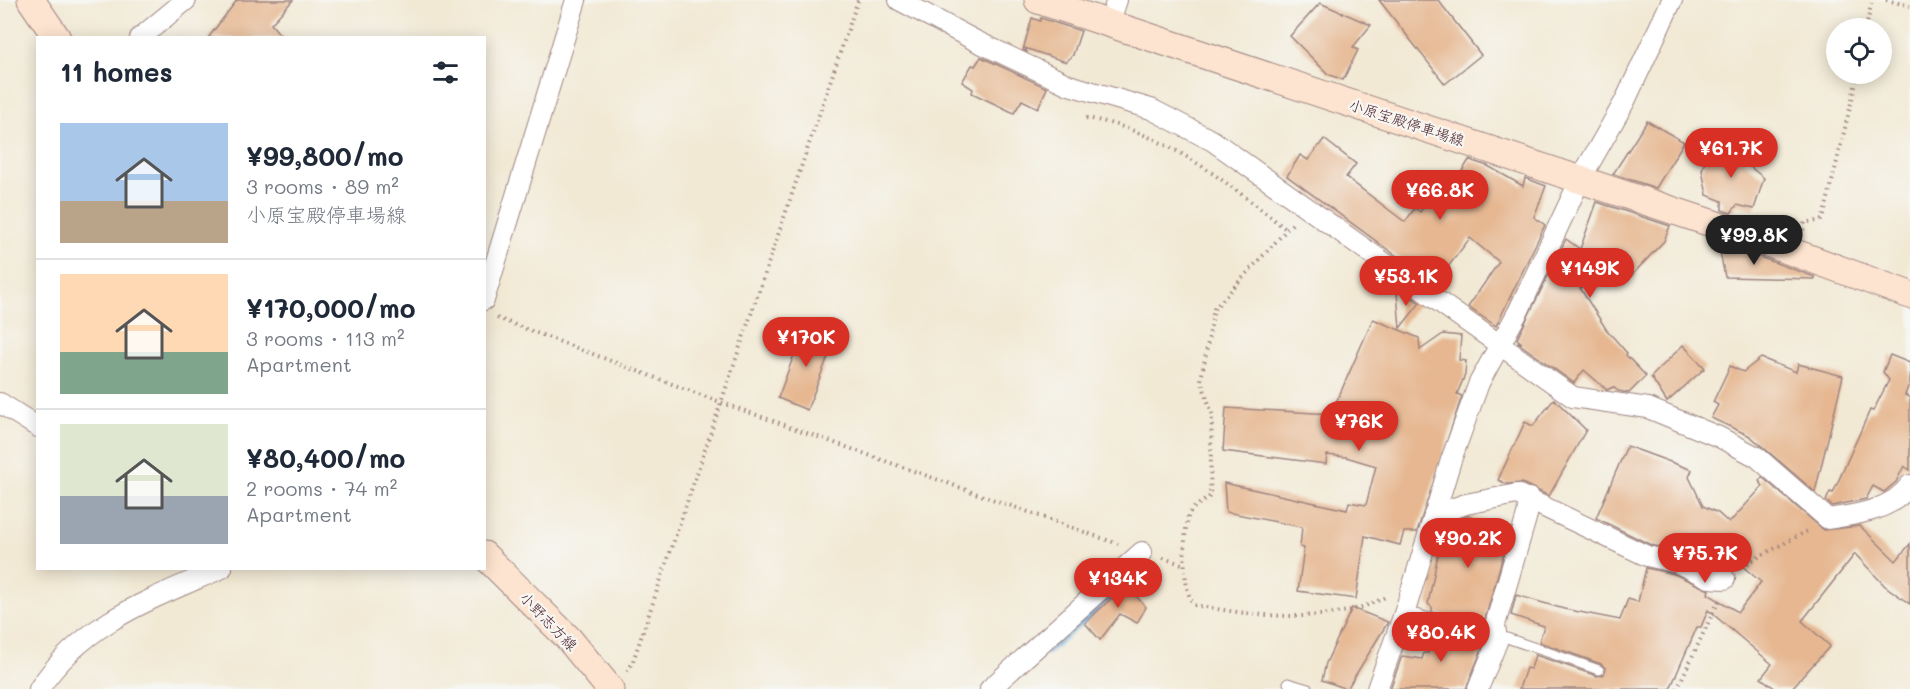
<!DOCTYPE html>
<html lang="en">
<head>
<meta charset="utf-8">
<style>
	:root { --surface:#fff; --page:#f2f2f3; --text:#1f2937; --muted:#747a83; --line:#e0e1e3; --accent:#d93025 }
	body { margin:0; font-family:Mali,"Klee One",sans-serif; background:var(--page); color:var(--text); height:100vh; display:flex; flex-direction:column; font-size:22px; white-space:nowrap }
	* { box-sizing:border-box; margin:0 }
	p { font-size:20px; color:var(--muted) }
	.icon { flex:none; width:33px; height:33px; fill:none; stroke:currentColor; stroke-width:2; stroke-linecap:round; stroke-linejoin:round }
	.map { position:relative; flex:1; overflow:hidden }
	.side { position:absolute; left:36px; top:36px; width:450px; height:534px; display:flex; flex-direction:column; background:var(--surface); border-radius:0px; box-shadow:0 3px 15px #0003 }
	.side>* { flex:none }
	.controls { position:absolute; left:1826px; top:18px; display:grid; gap:12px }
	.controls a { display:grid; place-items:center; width:66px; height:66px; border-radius:50%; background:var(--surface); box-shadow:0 3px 15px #0003; font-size:30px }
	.price { position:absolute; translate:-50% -51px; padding:0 14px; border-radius:21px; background:var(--accent); color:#fff; font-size:20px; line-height:39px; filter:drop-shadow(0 2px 3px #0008) }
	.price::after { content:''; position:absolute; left:50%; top:36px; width:18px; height:14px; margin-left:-9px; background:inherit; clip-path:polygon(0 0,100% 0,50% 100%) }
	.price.active { background:#222; color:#fff }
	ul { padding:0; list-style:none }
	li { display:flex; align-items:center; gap:18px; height:150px; padding:0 24px }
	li+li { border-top:2px solid var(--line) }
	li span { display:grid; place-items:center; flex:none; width:168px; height:120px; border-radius:0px; color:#555 }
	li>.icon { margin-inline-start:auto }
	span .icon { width:72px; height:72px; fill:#fffc; stroke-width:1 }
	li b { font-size:26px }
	h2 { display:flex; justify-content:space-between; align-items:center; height:72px; padding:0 24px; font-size:26px }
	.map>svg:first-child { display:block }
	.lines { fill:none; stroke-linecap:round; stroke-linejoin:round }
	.stream { stroke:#5ba3d2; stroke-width:8 }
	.building { fill:#e6b791 }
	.lane-casing { stroke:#9e8480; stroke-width:11 }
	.street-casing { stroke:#9e8480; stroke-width:22 }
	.secondary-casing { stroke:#9e8480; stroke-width:29 }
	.path { stroke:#9e8480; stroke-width:4; stroke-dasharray:1.5 4.5; stroke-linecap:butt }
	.lane { stroke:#fff; stroke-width:9 }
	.street { stroke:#fff; stroke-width:20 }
	.secondary { stroke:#fde4d0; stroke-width:27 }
	.labels { text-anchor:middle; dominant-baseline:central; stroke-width:4.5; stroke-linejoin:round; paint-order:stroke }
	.street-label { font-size:15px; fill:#4a1f2b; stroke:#f6f6f2 }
</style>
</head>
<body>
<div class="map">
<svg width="1910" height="689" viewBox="0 0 1910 689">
	<rect width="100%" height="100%" fill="#f6f6f2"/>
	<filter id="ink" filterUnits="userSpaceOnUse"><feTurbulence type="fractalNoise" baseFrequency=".0167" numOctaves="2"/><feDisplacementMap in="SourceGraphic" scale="12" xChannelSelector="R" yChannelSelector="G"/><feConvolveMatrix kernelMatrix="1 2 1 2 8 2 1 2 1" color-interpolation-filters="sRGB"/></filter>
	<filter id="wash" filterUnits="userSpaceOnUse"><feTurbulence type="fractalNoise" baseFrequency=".008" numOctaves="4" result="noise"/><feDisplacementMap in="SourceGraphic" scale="24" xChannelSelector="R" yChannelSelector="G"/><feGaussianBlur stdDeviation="1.35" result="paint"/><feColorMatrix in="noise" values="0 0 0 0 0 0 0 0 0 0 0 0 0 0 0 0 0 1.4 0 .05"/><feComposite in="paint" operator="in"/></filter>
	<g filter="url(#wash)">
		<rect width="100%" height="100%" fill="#f2e9d4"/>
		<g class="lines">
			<polyline class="stream" points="1046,651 1127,582"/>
		</g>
		<g id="blocks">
			<g class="building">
				<polygon points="237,0 293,0 271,24 283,38 208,38"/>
				<polygon points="1379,0 1438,0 1481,55 1445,84"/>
				<polygon points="1320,3 1371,25 1353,47 1358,50 1343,80 1328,74 1290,36"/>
				<polygon points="1032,18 1040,21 1041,18 1081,31 1073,55 1066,62 1025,48 1027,52 1023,50"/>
				<polygon points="981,57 1047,88 1038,108 1022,100 1014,113 972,93 973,89 962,82 972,65 975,66"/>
				<polygon points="1647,121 1684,142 1656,188 1613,174"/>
				<polygon points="1324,139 1356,164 1346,177 1405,222 1415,208 1420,212 1429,200 1433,203 1452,172 1459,176 1469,160 1488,166 1523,186 1525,178 1546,186 1534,217 1545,225 1496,326 1468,307 1499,262 1470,238 1435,284 1287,176 1300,155 1308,160"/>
				<polygon points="1711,143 1746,155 1744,162 1764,178 1754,209 1737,205 1731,213 1722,210 1722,201 1707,195 1702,170"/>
				<polygon points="1597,202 1670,226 1664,241 1631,276 1580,288 1606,329 1627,353 1626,355 1646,376 1629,393 1618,391 1613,387 1607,390 1584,370 1574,383 1517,342 1522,343 1517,339 1566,239 1580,249"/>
				<polygon points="1718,242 1815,277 1815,279 1725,277"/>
				<polygon points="1397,293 1405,293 1420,303 1400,328"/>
				<polygon points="1373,319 1419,338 1420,350 1443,334 1461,336 1459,360 1466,361 1465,375 1457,394 1462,396 1417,532 1404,532 1400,545 1365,536 1356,599 1298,591 1304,548 1300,547 1302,527 1226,512 1224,483 1347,510 1349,502 1366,505 1376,466 1346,457 1327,455 1326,464 1223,451 1226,408 1331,414"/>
				<polygon points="804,328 835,339 807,410 778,398"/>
				<polygon points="1683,345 1705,368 1667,402 1651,377"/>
				<polygon points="1890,355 1910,363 1910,382 1905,395 1910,398 1910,470 1904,466 1896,482 1884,492 1873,486 1866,499 1832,506 1826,501 1830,492 1833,493 1870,410 1873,411 1889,380 1883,372"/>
				<polygon points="1761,358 1796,372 1798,364 1843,376 1815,492 1750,436 1711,418 1718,405 1713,402 1730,366 1743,372"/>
				<polygon points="1554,399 1586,430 1549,496 1522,483 1507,484 1498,480 1525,422 1533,426"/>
				<polygon points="1627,446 1692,470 1689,477 1703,506 1718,513 1729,523 1763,486 1759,481 1762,477 1824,530 1860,526 1896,561 1910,544 1910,604 1885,586 1855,554 1802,621 1830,646 1791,689 1776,689 1761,678 1772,664 1708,610 1701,627 1697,627 1670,689 1519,689 1526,668 1531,669 1535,655 1597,676 1603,675 1606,669 1601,664 1539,642 1544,626 1511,615 1516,595 1564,609 1620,620 1628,599 1638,602 1646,568 1674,574 1709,590 1708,594 1738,612 1761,582 1714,542 1711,566 1683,552 1651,545 1596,518"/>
				<polygon points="1467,516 1511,528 1483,626 1432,612 1432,607 1428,604 1444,524"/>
				<polygon points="1134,577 1143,585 1135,595 1146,607 1137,623 1120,614 1100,640 1085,623"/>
				<polygon points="1352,608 1388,622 1347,689 1322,680 1326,663"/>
				<polygon points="1435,626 1485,641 1466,689 1390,689 1402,656 1422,659 1424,653 1428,653"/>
			</g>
		</g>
	</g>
	<g filter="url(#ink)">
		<use href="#blocks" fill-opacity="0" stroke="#9e8480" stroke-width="1.5"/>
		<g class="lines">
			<defs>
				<g id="lane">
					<polyline points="1405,611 1486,634 1501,636 1599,670"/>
					<polyline points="1288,683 1308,689"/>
				</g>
				<g id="street">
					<path d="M899 0 976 41 1069 85 1151 109 1213 141 1573 397 1648 408 1719 437 1757 457 1828 519C1858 514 1891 511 1910 485"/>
					<polyline points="1109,24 1117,0"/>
					<polyline points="140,38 186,0"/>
					<polyline points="484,300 576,0"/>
					<polyline points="0,403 38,427"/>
					<polyline points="1434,515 1466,504 1517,494 1647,556 1678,563 1709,578 1725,579"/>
					<path d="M39 689C83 622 152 599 222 568"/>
					<polyline points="990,689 1142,552"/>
					<polyline points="1377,689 1405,611 1451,460 1479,383 1519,310 1580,180 1625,101 1672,0"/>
					<polyline points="1478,689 1497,642 1495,625 1527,515 1529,498"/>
				</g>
				<g id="secondary">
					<polyline points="31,0 57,38"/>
					<polyline points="1038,0 1735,231 1910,295"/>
					<polyline points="484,555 568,638 610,689"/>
				</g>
			</defs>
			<use href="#lane" class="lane-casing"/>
			<use href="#street" class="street-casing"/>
			<use href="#secondary" class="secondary-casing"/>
			<g class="path">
				<polyline points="1886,0 1910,6"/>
				<polyline points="1866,28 1872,0"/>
				<path d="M1086 118C1163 130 1228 183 1287 230"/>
				<path d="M1292 224 1214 309 1201 380 1212 414 1210 496C1204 502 1193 506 1189 514 1183 530 1181 595 1195 605 1251 616 1334 626 1385 597"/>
				<polyline points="1803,230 1805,222 1820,221 1823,219 1858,74"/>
				<polyline points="497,318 720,402 1118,544"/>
				<polyline points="1163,558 1185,565"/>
				<polyline points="1742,566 1807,531"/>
				<polyline points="627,671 632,664 858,0"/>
				<polyline points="1677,689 1719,600"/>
			</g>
			<use href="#lane" class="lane"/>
			<use href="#street" class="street"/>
			<use href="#secondary" class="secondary"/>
		</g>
	</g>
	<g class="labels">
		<g class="street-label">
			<text transform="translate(1407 122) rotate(18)">小原宝殿停車場線</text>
			<text transform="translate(549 621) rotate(46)">小野志方線</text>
		</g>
	</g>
</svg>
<div class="controls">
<a><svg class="icon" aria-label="locate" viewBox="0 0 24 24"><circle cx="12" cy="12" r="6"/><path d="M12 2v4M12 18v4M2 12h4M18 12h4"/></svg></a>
</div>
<b class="price" style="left:1731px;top:179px">¥61.7K</b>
<b class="price" style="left:1440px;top:221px">¥66.8K</b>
<b class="price active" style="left:1754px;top:266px">¥99.8K</b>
<b class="price" style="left:1590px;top:299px">¥149K</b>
<b class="price" style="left:1406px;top:307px">¥53.1K</b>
<b class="price" style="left:806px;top:368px">¥170K</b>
<b class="price" style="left:1359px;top:452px">¥76K</b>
<b class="price" style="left:1468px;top:569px">¥90.2K</b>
<b class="price" style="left:1705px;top:584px">¥75.7K</b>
<b class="price" style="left:1118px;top:609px">¥134K</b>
<b class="price" style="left:1441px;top:663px">¥80.4K</b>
<section class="side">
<h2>11 homes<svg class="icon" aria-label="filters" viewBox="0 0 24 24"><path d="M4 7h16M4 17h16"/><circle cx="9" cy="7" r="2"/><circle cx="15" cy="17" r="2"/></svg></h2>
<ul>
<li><span style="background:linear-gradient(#a9c7e8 65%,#b9a48a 0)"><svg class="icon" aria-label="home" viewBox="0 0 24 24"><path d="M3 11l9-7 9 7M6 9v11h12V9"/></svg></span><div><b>¥99,800/mo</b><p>3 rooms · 89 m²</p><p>小原宝殿停車場線</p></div></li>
<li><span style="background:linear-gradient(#ffd9b3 65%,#7fa58c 0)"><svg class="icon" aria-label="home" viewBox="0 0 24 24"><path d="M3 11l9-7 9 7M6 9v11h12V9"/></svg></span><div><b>¥170,000/mo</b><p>3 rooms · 113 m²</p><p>Apartment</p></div></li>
<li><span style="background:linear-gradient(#dfe7d0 60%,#9aa5b1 0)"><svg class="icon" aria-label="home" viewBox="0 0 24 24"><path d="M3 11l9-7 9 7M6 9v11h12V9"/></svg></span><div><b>¥80,400/mo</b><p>2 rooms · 74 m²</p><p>Apartment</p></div></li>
</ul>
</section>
</div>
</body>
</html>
